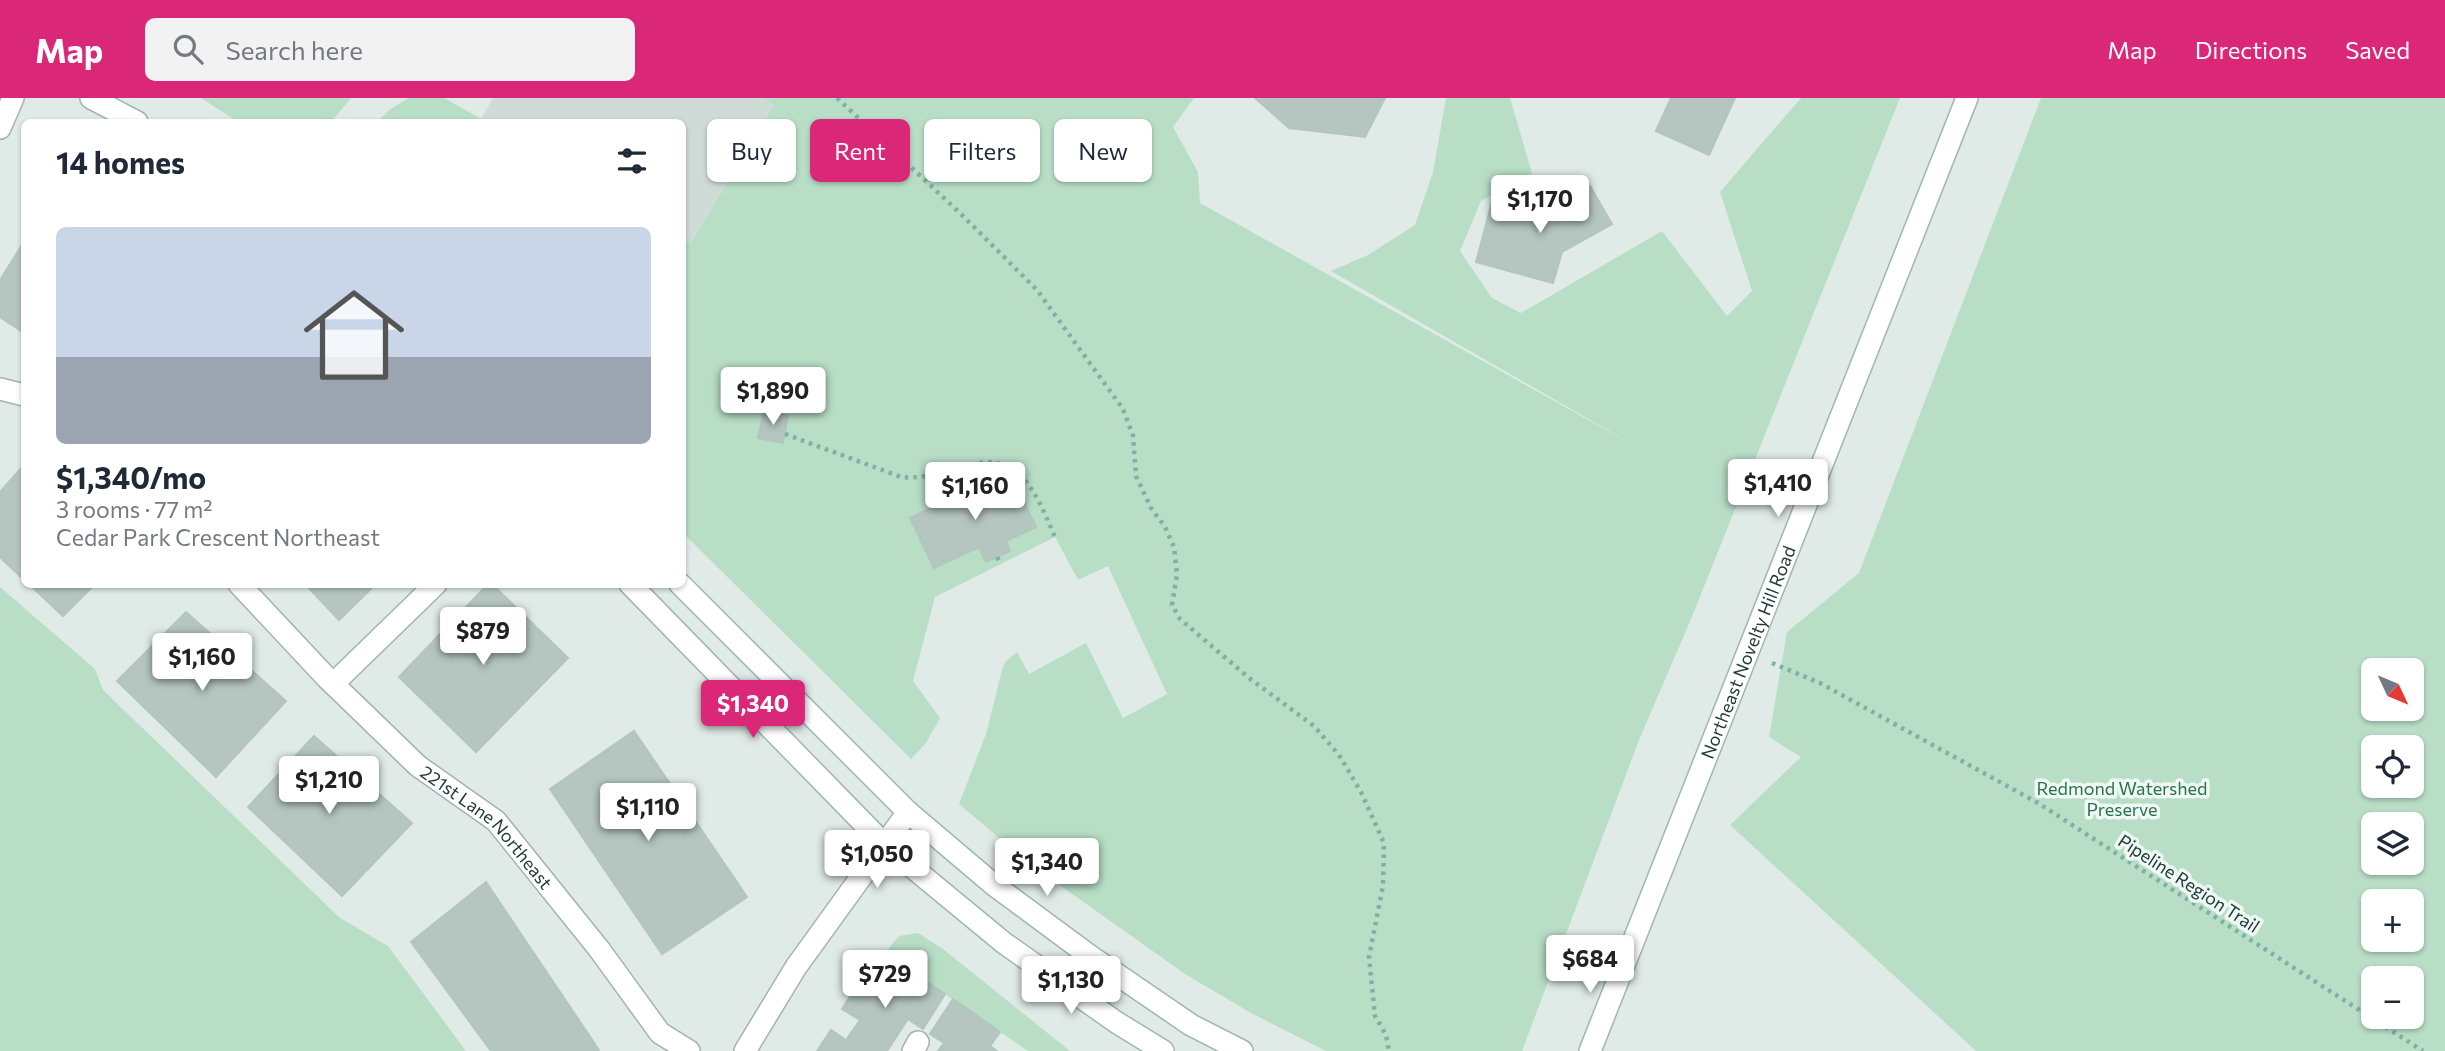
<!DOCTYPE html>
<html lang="en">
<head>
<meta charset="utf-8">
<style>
	:root { --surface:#fff; --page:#f2f2f3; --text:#1f2937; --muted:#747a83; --accent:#db2777 }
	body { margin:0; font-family:Commissioner,sans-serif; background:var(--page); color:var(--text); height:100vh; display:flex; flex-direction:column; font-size:26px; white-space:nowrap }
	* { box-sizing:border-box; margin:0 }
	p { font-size:23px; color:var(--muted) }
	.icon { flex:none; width:38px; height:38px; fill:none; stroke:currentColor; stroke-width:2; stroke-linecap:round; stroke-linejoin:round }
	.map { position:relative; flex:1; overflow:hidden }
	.panel { position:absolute; left:21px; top:21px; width:665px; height:469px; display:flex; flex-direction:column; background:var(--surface); border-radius:10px; box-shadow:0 2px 5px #0004 }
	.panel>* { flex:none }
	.hud { position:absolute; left:707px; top:21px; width:665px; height:63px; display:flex; gap:14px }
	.needle { width:46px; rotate:134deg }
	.buttons { position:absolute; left:2361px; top:560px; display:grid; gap:14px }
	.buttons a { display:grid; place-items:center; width:63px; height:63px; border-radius:10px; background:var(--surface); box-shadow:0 2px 5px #0004; font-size:35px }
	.price { position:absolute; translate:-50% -60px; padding:0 16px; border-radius:7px; background:#fff; color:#222; font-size:23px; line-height:46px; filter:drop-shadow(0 2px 4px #0008) }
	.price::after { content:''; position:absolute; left:50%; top:42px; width:21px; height:16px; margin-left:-10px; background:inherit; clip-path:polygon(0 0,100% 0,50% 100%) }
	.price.active { background:var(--accent); color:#fff }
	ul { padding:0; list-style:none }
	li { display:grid; align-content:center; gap:14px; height:371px; padding:0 35px }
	li span { display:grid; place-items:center; height:217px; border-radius:10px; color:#555 }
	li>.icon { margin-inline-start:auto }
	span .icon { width:126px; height:126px; fill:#fffc; stroke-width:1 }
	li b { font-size:30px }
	h2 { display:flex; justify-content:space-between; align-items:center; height:84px; padding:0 35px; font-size:30px }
	.tag { padding:0 24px; border-radius:10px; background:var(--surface); box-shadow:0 2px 5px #0004; font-size:24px; line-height:63px }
	.tag.active { background:var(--accent); color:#fff }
	header { display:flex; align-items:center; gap:42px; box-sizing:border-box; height:98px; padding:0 35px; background:var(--accent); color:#fff }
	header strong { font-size:33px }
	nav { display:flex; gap:38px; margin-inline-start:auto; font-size:24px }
	.search { width:490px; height:63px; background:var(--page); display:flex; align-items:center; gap:18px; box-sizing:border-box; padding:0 24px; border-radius:10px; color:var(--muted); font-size:26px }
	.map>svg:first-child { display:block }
	.built { fill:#cedbd7 }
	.green { fill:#b8dec6; fill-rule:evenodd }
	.building { fill:#b5c6c1; stroke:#b2c5bf; stroke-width:2 }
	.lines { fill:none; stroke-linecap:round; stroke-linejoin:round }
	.lane-casing { stroke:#a3b3b0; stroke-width:24 }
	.street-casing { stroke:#a3b3b0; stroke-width:24 }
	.secondary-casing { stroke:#9eb7b1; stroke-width:24 }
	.path { stroke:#7fb0a6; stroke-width:4.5; stroke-dasharray:3.5 5; stroke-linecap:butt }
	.lane { stroke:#fff; stroke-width:21 }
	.street { stroke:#fff; stroke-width:21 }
	.secondary { stroke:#fff; stroke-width:21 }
	.labels { text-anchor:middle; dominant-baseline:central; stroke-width:7; stroke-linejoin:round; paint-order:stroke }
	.street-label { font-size:18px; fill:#203c38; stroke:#f0f8f5 }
	.park-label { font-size:18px; fill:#29744f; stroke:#f0f8f5 }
</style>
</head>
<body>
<header>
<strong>Map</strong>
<div class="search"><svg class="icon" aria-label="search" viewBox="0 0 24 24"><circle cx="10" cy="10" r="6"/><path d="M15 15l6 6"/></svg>Search here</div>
<nav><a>Map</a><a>Directions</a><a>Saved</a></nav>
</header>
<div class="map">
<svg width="2445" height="953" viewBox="0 0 2445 953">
	<rect width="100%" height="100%" fill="#e0ebe8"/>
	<polygon class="built" points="493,0 763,0 774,7 689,147 683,142 682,24 487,24 481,21"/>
	<g class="green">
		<polygon points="201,0 351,0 331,24 238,24"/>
		<polygon points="409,0 444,0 487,24 377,24 389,12"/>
		<polygon points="763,0 1194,0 1173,29 1198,74 1200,105 1644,353 1331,173 1368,157 1415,127 1433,74 1446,0 1510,0 1532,75 1481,103 1460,153 1492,200 1521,215 1662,133 1727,218 1752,193 1720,94 1801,0 1900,0 1691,521 1639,642 1522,953 1326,953 1251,915 1185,876 1030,766 959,706 986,636 1002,572 1006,563 1017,554 1029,576 1086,545 1123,620 1167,596 1108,468 1078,482 1055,439 935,499 913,583 940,620 926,645 911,661 683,435 682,142 690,146 774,7"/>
		<path d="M2041 0H2445V953H1976L1730 727 1801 659 1769 639 1787 534 1859 475ZM2373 572H2412V611H2373ZM2373 649H2412V688H2373ZM2373 726H2412V765H2373ZM2373 803H2412V842H2373ZM2373 880H2412V919H2373Z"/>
		<polygon points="0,489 95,571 103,592 340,820 388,848 466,953 0,953"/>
		<polygon points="918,835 943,851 1070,953 1028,953 885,855 899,838"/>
	</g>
	<g class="building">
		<polygon points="1255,0 1385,0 1365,39 1289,30"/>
		<polygon points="1671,0 1735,0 1709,57 1656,33"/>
		<polygon points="1590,88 1612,126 1562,154 1553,185 1476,164 1492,104 1539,117"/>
		<polygon points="24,144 24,235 0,219 0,182"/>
		<polygon points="764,313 788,318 783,345 758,340"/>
		<polygon points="24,367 24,482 0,459 0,394"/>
		<polygon points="1009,373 1036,429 1006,443 1010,453 986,464 979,449 934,470 910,420"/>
		<polygon points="29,486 95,486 63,518"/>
		<polygon points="305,486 376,486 339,522"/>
		<polygon points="488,486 492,486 568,560 476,654 399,579"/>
		<polygon points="186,514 286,603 216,679 117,583"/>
		<polygon points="634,633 747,799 662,856 550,691"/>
		<polygon points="314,638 412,725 342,798 248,709"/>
		<polygon points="486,784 599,952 598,953 491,953 411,844"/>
		<polygon points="897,865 945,896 923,931 908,921 887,953 817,953 831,932 846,942 860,922 842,911 869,869 887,880"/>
		<polygon points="953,901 1000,934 990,948 997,953 938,953 944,945 930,936"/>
	</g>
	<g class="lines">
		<defs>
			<g id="lane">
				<polyline points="333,586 436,486"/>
				<polyline points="913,953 918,944"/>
			</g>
			<g id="street">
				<polyline points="0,30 13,0"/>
				<polyline points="0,291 24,297"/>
				<path id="s1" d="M239 486 327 580 418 668 496 723 599 851 660 935 689 953"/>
				<polyline points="745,953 796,869 908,714"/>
			</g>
			<g id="secondary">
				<polyline points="91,0 137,24"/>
				<polyline points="630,486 884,746 1004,845 1116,924 1163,953"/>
				<polyline points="680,486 908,714 994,787 1090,858 1191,927 1242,953"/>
				<path id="s2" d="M1590 953 1967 0"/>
			</g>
		</defs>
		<use href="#lane" class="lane-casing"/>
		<use href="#street" class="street-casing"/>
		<use href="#secondary" class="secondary-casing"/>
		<g class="path">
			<polyline points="837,0 961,116 1037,192 1123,311 1133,338 1136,378 1151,410 1165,429 1174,449 1177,476 1172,507 1180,521 1249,580 1314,628 1339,657 1361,694 1384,745 1383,788 1369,859 1375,918 1386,937 1389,953"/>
			<path d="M785 336 901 379C919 381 936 376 954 372 964 369 976 365 986 364 1027 364 1041 408 1055 439"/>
			<polyline points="997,459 1001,466"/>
			<polyline points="1772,565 1820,585 2038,705 2423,953"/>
		</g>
		<use href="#lane" class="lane"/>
		<use href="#street" class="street"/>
		<use href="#secondary" class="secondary"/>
	</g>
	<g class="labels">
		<g class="street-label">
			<text stroke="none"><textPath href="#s2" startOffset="429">Northeast Novelty Hill Road</textPath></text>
			<text stroke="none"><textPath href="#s1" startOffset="348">221st Lane Northeast</textPath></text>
			<text transform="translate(2189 785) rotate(33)">Pipeline Region Trail</text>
		</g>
		<g class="park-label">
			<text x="2122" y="690">Redmond Watershed<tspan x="2122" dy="21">Preserve</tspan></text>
		</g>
	</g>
</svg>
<div class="buttons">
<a><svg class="needle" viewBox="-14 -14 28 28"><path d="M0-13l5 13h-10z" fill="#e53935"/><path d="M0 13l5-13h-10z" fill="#747a83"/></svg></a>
<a><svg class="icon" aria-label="locate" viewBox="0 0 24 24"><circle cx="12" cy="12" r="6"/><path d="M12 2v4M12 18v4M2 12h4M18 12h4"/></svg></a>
<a><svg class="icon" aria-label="layers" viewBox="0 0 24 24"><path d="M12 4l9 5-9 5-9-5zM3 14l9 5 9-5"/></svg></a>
<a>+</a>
<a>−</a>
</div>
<b class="price" style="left:1540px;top:137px">$1,170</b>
<b class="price" style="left:773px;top:329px">$1,890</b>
<b class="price" style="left:1778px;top:421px">$1,410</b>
<b class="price" style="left:975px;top:424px">$1,160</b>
<b class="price" style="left:483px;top:569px">$879</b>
<b class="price" style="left:202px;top:595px">$1,160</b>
<b class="price active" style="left:753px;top:642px">$1,340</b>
<b class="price" style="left:329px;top:718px">$1,210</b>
<b class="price" style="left:648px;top:745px">$1,110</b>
<b class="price" style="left:877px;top:792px">$1,050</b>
<b class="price" style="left:1047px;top:800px">$1,340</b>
<b class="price" style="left:1590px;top:897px">$684</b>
<b class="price" style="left:885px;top:912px">$729</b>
<b class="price" style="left:1071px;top:918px">$1,130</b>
<div class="hud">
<a class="tag">Buy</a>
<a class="tag active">Rent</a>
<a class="tag">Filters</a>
<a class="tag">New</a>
</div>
<section class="panel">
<h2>14 homes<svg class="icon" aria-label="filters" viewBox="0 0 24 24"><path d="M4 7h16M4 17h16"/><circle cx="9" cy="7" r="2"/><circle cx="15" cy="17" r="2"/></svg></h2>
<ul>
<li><span style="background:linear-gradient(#c9d6e8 60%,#9aa5b1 0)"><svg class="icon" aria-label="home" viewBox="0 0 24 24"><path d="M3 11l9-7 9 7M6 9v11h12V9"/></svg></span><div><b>$1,340/mo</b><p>3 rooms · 77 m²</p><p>Cedar Park Crescent Northeast</p></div></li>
</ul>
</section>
</div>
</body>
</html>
